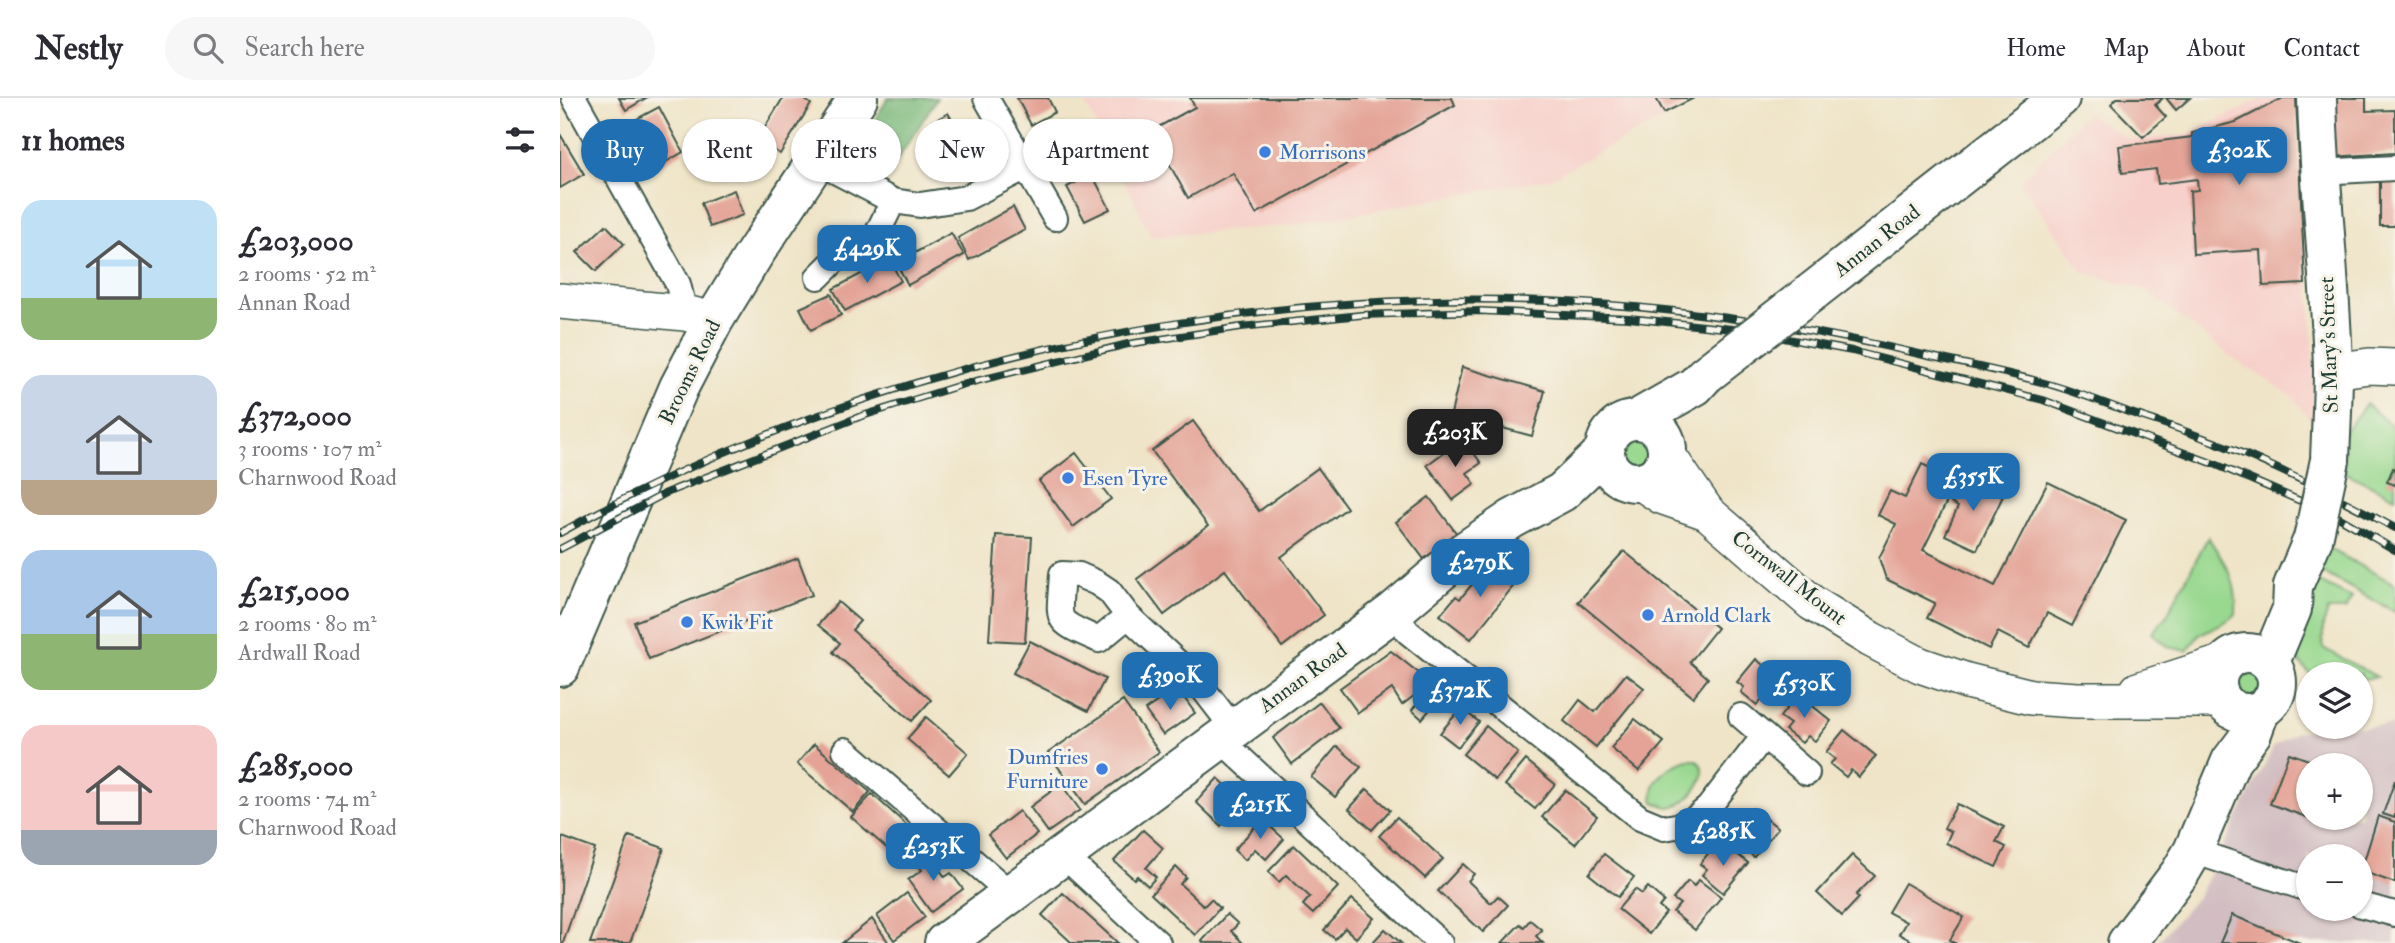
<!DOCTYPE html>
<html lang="en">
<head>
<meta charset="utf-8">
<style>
	:root { --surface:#fff; --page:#f7f7f7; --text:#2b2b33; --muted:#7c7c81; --line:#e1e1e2; --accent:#1f6fb2 }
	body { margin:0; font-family:"IM FELL Double Pica",serif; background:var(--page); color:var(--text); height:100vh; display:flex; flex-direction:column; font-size:26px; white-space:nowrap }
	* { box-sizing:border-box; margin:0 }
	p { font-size:23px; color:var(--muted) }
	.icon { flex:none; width:38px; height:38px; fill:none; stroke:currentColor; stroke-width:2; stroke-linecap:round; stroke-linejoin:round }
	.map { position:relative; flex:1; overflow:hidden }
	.drawer { display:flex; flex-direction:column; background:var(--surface); width:560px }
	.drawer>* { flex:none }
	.top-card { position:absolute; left:21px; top:21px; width:665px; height:63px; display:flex; gap:14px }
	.controls { position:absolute; left:1736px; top:564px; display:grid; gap:14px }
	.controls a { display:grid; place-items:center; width:77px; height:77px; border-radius:50%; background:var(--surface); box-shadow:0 2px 5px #0004; font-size:35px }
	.price { position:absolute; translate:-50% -60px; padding:0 16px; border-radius:14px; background:var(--accent); color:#fff; font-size:23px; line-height:46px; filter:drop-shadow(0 2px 4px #0008) }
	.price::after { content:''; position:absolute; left:50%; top:42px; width:21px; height:16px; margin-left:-10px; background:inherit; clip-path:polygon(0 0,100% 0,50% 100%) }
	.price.on { background:#222; color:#fff }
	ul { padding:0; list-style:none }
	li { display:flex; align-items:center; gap:21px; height:175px; padding:0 21px }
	li span { display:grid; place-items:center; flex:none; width:196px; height:140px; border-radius:21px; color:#555 }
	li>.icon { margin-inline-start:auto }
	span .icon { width:84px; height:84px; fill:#fffc; stroke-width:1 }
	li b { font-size:30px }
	h2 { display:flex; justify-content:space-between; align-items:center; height:84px; padding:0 21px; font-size:30px }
	.pill { padding:0 24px; border-radius:32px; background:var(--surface); box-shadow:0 2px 5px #0004; font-size:24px; line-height:63px }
	.pill.on { background:var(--accent); color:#fff }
	header { display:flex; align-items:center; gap:42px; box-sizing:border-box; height:98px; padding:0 35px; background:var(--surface); border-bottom:2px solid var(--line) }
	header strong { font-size:33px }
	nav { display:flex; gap:38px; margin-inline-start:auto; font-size:24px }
	.search { width:490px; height:63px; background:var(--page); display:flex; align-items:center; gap:18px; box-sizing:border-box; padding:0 24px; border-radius:38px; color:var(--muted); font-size:26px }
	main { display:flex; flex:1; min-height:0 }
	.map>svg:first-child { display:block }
	.built { fill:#f7d0cb }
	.industrial { fill:#d2bec2; fill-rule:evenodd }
	.green { fill:#99d88f; stroke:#5c8a62; stroke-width:2 }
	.forest { fill:#7ab87a; stroke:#4c7a57; stroke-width:2 }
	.building { fill:#e4a396 }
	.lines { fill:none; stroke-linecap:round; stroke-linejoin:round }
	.street-casing { stroke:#3e564a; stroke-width:28 }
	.secondary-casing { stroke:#3e564a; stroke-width:38 }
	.primary-casing { stroke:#3e564a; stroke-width:42 }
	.street { stroke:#fff; stroke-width:24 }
	.secondary { stroke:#fff; stroke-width:35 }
	.primary { stroke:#fff; stroke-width:38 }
	.rail-casing { stroke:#1f3d34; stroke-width:8 }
	.rail { stroke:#f7f3e8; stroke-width:5; stroke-dasharray:16; stroke-linecap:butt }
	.primary-bridge-casing { stroke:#3e564a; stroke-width:42; stroke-linecap:butt }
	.primary-bridge { stroke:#fff; stroke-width:38 }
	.shop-dot { fill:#3f7fe0; stroke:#f7f3e8; stroke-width:2.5 }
	.labels { text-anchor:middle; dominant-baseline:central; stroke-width:6; stroke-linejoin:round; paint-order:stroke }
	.shop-label { font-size:21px; fill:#366cbe; stroke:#f7f3e8; text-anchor:start }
	.street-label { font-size:21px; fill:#1f3d34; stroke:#f7f3e8 }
</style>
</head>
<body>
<header>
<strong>Nestly</strong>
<div class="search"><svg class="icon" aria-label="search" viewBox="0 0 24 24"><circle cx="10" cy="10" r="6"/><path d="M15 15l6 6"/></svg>Search here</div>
<nav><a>Home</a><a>Map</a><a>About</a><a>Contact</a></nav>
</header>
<main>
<section class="drawer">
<h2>11 homes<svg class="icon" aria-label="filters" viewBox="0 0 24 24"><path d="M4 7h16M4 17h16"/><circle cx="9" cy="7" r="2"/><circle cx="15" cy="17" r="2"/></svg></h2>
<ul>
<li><span style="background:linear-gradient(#bfe0f5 70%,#8fb573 0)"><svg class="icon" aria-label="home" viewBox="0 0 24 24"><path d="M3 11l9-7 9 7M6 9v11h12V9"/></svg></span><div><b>£203,000</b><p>2 rooms · 52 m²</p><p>Annan Road</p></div></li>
<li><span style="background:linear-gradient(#c9d6e8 75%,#b9a48a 0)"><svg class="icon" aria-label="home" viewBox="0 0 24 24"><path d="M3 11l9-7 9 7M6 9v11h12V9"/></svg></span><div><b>£372,000</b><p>3 rooms · 107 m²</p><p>Charnwood Road</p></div></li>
<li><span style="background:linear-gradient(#a9c7e8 60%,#8fb573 0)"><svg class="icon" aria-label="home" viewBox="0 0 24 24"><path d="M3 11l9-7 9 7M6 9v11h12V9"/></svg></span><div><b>£215,000</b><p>2 rooms · 80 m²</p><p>Ardwall Road</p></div></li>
<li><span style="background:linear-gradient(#f6c9c9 75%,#9aa5b1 0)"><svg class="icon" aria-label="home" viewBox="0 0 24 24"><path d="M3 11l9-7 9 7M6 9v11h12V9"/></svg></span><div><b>£285,000</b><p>2 rooms · 74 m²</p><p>Charnwood Road</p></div></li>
</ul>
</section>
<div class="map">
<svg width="1835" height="845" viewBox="0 0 1835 845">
	<rect width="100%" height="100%" fill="#f7f3e8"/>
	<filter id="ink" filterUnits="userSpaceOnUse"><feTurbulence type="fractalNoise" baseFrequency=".0143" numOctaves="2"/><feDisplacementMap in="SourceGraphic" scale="14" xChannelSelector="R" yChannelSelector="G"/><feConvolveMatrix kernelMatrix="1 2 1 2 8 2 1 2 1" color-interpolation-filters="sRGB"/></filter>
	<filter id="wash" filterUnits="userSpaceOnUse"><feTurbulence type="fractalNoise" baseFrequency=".00686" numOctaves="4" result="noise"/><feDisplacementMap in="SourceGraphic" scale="28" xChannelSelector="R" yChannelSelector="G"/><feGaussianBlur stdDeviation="1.57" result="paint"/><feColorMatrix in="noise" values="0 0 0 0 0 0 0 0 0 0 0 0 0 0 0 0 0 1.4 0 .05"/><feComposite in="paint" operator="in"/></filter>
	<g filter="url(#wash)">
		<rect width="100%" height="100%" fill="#efe4c7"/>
		<g class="built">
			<polygon points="523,0 1142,0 988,81 734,127 592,139"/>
			<polygon points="1703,0 1734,0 1753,240 1753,326 1732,298 1674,261 1588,193 1523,174 1460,84 1527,15 1568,41 1627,37"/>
		</g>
		<path class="industrial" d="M1835 627V845H1597L1638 798 1714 648 1738 633ZM1748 667H1801V719H1748ZM1748 758H1801V810H1748Z"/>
		<g class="green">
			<polygon points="1806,306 1835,331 1835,399 1784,374 1782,337"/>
			<circle cx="1076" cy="353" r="21"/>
			<path d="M1648 439C1666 468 1678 480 1676 516L1665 524 1640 536 1627 553 1609 549 1592 535 1607 517Z"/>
			<polygon points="1766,449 1835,486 1835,514 1758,472"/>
			<polygon points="1757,483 1792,500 1785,512 1768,512 1763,528 1763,550 1817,579 1801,581 1801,576 1750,576 1740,565 1732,548"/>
			<circle cx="1687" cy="586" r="21"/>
			<path d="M1127 662H1137C1141 666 1144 671 1143 677 1140 690 1124 708 1110 709 1105 709 1099 706 1094 704 1088 682 1109 668 1127 662Z"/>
		</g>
		<polygon class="forest" points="328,0 377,0 329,75 292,60"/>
		<g id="blocks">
			<g class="building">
				<polygon points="59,0 86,0 66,12"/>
				<polygon points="223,0 242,0 251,6 220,56 197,42"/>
				<polygon points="457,0 488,0 495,14 471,27"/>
				<polygon points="630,0 892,0 895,7 696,116 673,75 628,100 591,33 635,9"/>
				<polygon points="1096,0 1134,0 1104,15"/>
				<polygon points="1557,0 1603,0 1595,7 1606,19 1583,39 1551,6"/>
				<polygon points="1606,0 1630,0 1616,12"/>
				<polygon points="1723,0 1736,0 1745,186 1703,188 1701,152 1633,156 1630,93 1638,92 1637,81 1598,86 1596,71 1562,75 1559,48 1632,39 1632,35 1676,24"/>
				<polygon points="1769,0 1806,0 1806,13 1835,12 1835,55 1771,59"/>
				<polygon points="99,9 123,54 97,69 73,23"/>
				<polygon points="388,15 419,69 398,81 367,27"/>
				<polygon points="505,26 523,61 498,73 480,39"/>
				<polygon points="0,36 24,76 0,90"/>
				<polygon points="532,76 550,111 525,123 507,89"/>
				<polygon points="1835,81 1835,128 1820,128 1820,82"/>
				<polygon points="174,92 183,117 150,129 141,105"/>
				<polygon points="453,109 465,132 409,162 398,140"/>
				<polygon points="46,127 64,146 36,173 17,154"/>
				<polygon points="391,135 404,157 348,187 336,165"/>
				<polygon points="329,161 341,183 285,213 273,191"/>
				<polygon points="271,196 281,217 251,232 240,210"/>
				<polygon points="902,269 985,293 972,338 891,316"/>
				<polygon points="633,323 699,413 758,370 787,410 721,459 764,517 722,549 665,472 604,517 577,481 648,428 592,353"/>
				<polygon points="903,340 921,365 907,375 915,386 893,402 867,367"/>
				<polygon points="516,355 551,401 513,429 479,383"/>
				<polygon points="1362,366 1397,383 1363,452 1435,488 1488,384 1566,422 1512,528 1487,515 1469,550 1438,534 1429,551 1367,520 1375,505 1326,481 1319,460 1336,426 1318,417 1330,393 1345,400"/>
				<polygon points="1833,370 1835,371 1835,387 1827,384"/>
				<polygon points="1405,379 1443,398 1417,452 1385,437 1398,409 1391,405"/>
				<polygon points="869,399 897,436 864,461 836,424"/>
				<polygon points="436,437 472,439 465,544 429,542"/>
				<polygon points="1064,453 1157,530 1130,564 1148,580 1133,599 1018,504"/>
				<polygon points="238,460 252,497 89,561 74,524"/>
				<polygon points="933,461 959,481 911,541 880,517 896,498 900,501"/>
				<polygon points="278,504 300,523 292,532 371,602 352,623 273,554 280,545 258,527"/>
				<polygon points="470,543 545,581 528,613 453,575"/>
				<polygon points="831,553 884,595 862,621 852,612 860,602 855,597 842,607 832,591 798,615 780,590"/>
				<polygon points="1196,561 1227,587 1210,607 1202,601 1197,607 1181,594 1184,589 1177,584"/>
				<polygon points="1066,576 1084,590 1036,649 1004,623 1020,602 1035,614"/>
				<polygon points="617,590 635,615 603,637 585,612"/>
				<polygon points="1238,596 1271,623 1255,643 1248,638 1242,645 1225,632 1230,626 1220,619"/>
				<polygon points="563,603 599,654 525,706 488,655"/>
				<polygon points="760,604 779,630 732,666 713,640"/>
				<polygon points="901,610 919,624 898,649 880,635"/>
				<polygon points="366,619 408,655 389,677 347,641"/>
				<polygon points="1075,621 1104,644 1079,673 1051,650"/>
				<polygon points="926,628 958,655 935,682 903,656"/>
				<polygon points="1284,632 1316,658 1299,679 1291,672 1286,679 1270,666 1275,661 1266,654"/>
				<polygon points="254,646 310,694 293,714 237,666"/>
				<polygon points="777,648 801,669 775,699 751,679"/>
				<polygon points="1729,655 1760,666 1748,667 1748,719 1769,719 1766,726 1710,706"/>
				<polygon points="966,662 995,686 975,711 945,687"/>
				<polygon points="658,680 684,704 661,728 636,704"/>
				<polygon points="1835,682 1835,720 1823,716"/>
				<polygon points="501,686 520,712 488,734 470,709"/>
				<polygon points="807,691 830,712 812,732 789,711"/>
				<polygon points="1005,692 1037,718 1015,746 982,719"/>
				<polygon points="312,696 350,730 330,753 291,719"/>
				<polygon points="1397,706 1444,729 1436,744 1446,749 1436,769 1386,745 1391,734 1384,730"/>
				<polygon points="1196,712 1218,730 1194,759 1173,742 1179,735 1173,730 1185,715 1191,719"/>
				<polygon points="459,713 477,736 446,760 428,737"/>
				<polygon points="1818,718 1835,724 1835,785 1801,773"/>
				<polygon points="837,719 883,761 865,780 819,738"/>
				<polygon points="702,721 724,741 706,761 695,751 685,762 674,752"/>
				<polygon points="583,732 603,750 586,770 596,779 588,788 577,778 574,781 554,763"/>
				<polygon points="69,738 104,750 70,845 30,845"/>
				<polygon points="2,739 35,751 3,845 0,845"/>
				<polygon points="734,747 778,789 753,816 743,807 750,799 726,777 719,784 708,774"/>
				<polygon points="1167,748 1188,765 1163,795 1142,777 1147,771 1140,766 1153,749 1162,755"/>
				<polygon points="366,753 385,779 391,775 403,791 371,814 348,782 362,772 354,762"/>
				<polygon points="1044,756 1074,779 1058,799 1029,776"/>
				<polygon points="1292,757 1315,778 1296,797 1299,800 1282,818 1257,795"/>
				<polygon points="903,766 914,776 908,783 931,805 938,798 948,807 923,834 878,793"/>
				<polygon points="616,769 626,779 620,786 644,808 651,801 660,810 635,837 591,796"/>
				<polygon points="1139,782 1161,799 1135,832 1113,814 1120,806 1113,801 1128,783 1134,788"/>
				<polygon points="1345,785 1404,819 1390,842 1395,845 1355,845 1339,836 1346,824 1328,814"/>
				<polygon points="1088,789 1104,803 1099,809 1106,815 1089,836 1058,811 1075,791 1082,796"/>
				<polygon points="347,795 365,819 334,842 317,818"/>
				<polygon points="503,795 558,845 512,845 482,817"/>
				<polygon points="792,801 814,820 796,840 785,830 775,841 764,832"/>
				<polygon points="667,816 678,826 671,833 683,845 644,845 642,843"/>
				<polygon points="1672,817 1740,845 1660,845"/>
				<polygon points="312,821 329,845 282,845"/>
				<polygon points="970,822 982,832 976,838 983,845 942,845 960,826 964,829"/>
				<polygon points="825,831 841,845 812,845"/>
			</g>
		</g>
	</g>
	<g filter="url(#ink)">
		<use href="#blocks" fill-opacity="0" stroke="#3e564a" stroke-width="2"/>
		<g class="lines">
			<defs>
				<g id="street">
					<polyline points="14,0 118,186 125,215"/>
					<polyline points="426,0 495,120"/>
					<polyline points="256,63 333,103 360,107 406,100 464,70"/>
					<polyline points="1758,74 1835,70"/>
					<polyline points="258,179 279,158 313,144 333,103"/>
					<polyline points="833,514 848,534 1080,720 1104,730 1128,726 1148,710 1204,638"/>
					<path d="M568 518 539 542C492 521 499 526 502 476L519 477 537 485 549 493 568 518 637 583 674 631"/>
					<polyline points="1181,618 1247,675"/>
					<polyline points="660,641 880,845"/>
					<polyline points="285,652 450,795"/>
					<polyline points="1633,753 1748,791"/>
					<polyline points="503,757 598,845"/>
					<polyline points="1801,807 1835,816"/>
				</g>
				<g id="secondary">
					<polyline points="0,203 125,215 154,222"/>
					<polyline points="1773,273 1809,268 1835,269"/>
					<polyline points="1107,356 1147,414 1252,505 1310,541 1360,567 1407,583 1471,599 1517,602 1661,602"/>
					<polyline points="1080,384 1101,398 1147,414"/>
					<polyline points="1578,592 1665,564"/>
				</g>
				<g id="primary">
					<path d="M1757 0C1759 91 1771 181 1773 272 1773 302 1771 332 1770 362"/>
					<polyline points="1252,194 1500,0"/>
					<polyline points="1077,321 1135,288 1145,277"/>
					<circle cx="1076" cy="353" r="31"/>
					<circle cx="1687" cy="585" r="30"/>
					<polyline points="1710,564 1732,511 1733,488 1753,441"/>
					<polyline points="0,569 119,289 154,222 193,158 298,0"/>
					<polyline points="384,845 833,514 905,453 952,421 1002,394 1044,354"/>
					<polyline points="1567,845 1620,775 1633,753 1671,663 1692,635 1700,613"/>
				</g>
			</defs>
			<use href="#street" class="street-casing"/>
			<use href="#secondary" class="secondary-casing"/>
			<use href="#primary" class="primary-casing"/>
			<use href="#street" class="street"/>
			<use href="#secondary" class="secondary"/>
			<use href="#primary" class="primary"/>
			<defs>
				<g id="rail">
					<path d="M0 435C315 258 715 175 1075 209 1174 218 1271 235 1368 258 1406 266 1444 274 1481 284 1511 292 1542 304 1571 315 1602 325 1632 335 1662 347 1721 370 1779 400 1835 430"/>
					<polyline points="0,451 108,394 299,319 404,286 568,246 681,229 801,217 921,213 1069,220 1181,232 1292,253 1483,302 1657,367 1780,420 1835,452"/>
				</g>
			</defs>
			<use href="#rail" class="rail-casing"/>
			<use href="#rail" class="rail"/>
			<defs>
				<g id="primary-bridge">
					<polyline points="1145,277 1252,194"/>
					<polyline points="1753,441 1770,362"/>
				</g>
			</defs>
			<use href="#primary-bridge" class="primary-bridge-casing"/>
			<use href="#primary-bridge" class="primary-bridge"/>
		</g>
	</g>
	<g class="shop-dot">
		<circle cx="705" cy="54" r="7"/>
		<circle cx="508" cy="380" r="7"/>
		<circle cx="1088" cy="517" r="7"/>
		<circle cx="127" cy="524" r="7"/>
		<circle cx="542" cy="671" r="7"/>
	</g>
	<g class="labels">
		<g class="shop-label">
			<text x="719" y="54">Morrisons</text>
			<text x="522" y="380">Esen Tyre</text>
			<text x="1102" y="517">Arnold Clark</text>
			<text x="141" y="524">Kwik Fit</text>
			<text x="528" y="659" text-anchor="end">Dumfries<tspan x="528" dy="24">Furniture</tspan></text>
		</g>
		<g class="street-label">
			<text transform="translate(1317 143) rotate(-38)">Annan Road</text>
			<text transform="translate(1769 247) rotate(-92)">St Mary's Street</text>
			<text transform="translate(130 274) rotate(-64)">Brooms Road</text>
			<text transform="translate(1229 480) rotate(38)">Cornwall Mount</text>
			<text transform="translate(743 580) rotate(-36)">Annan Road</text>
		</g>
	</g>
</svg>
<div class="controls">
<a><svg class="icon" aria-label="layers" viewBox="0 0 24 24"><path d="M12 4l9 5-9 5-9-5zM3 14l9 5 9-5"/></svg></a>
<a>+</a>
<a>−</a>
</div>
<b class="price" style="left:1679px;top:89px">£302K</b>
<b class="price" style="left:307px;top:187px">£429K</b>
<b class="price on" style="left:895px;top:371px">£203K</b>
<b class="price" style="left:1413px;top:415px">£355K</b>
<b class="price" style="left:920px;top:501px">£279K</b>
<b class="price" style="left:610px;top:614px">£390K</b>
<b class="price" style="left:1244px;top:622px">£530K</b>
<b class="price" style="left:900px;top:629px">£372K</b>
<b class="price" style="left:700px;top:743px">£215K</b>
<b class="price" style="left:1163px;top:770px">£285K</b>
<b class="price" style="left:373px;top:785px">£253K</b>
<div class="top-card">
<a class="pill on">Buy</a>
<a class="pill">Rent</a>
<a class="pill">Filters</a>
<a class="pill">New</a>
<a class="pill">Apartment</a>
</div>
</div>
</main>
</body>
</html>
